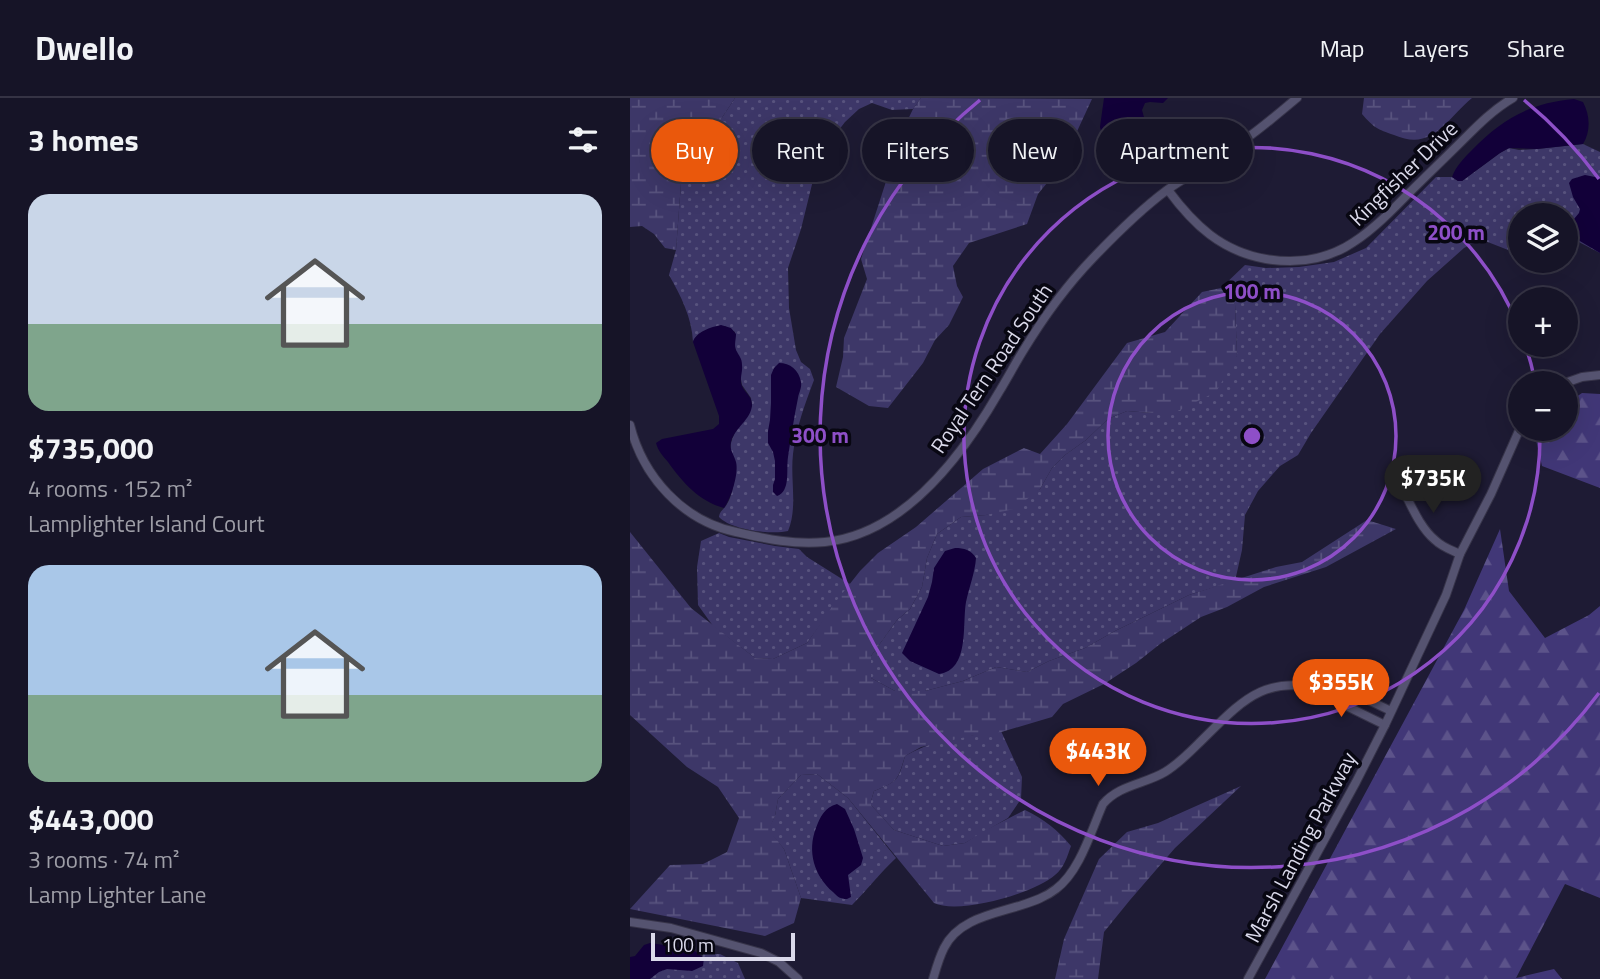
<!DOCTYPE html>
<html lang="en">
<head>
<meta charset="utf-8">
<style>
	:root { --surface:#161427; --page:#232133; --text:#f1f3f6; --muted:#9e9ea7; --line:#353344; --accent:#ea580c }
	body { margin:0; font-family:"Titillium Web",sans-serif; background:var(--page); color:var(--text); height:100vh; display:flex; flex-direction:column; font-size:26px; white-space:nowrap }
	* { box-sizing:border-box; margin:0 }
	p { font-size:23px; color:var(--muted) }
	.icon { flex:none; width:38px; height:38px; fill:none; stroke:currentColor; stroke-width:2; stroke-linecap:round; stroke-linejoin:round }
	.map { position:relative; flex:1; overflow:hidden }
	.side { display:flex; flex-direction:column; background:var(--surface); width:630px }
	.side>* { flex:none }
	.hud { position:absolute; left:21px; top:21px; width:665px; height:63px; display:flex; gap:14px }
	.fabs { position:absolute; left:878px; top:105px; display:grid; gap:14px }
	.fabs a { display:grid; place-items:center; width:70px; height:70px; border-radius:50%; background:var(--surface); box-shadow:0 7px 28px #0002,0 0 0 2px var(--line); font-size:35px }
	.scale { position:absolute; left:21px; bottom:18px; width:144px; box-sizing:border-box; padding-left:7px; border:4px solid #dad9ea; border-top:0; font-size:19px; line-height:24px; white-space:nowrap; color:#dad9ea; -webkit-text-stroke:5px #080712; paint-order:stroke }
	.price { position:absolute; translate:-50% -60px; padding:0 16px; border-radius:24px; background:var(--accent); color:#fff; font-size:23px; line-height:46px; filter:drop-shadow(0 2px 4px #0008) }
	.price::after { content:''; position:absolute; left:50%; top:42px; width:21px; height:16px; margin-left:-10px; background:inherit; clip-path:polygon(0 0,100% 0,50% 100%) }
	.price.active { background:#222; color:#fff }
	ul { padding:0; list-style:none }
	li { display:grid; align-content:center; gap:14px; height:371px; padding:0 28px }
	li span { display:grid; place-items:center; height:217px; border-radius:21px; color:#555 }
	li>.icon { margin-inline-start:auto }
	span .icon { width:126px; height:126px; fill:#fffc; stroke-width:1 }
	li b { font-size:30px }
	h2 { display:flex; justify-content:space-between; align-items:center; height:84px; padding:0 28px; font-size:30px }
	.pill { padding:0 24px; border-radius:32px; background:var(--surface); box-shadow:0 7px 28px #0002,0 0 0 2px var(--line); font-size:24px; line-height:63px }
	.pill.active { background:var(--accent); color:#fff }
	header { display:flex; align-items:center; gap:42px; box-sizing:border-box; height:98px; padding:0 35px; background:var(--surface); border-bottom:2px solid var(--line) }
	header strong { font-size:33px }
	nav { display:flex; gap:38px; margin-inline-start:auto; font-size:24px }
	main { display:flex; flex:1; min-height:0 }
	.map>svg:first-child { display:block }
	.grass { fill:url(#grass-dots) }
	.forest { fill:url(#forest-firs) }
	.wetland { fill:url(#wetland-marsh) }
	.water { fill:#120039 }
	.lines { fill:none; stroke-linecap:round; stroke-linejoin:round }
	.street-casing { stroke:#373449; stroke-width:10 }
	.street { stroke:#555370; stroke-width:8 }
	.ring { fill:none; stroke:#8e4fc8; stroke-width:3.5 }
	.labels { text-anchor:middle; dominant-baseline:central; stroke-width:7; stroke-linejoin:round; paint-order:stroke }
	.street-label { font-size:21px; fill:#dad9ea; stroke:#080712 }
	.centre { fill:#8e4fc8; stroke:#080712; stroke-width:3.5 }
	.ring-label { font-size:21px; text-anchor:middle; font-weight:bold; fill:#8e4fc8; stroke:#080712; stroke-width:7; stroke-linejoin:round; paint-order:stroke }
</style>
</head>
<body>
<header>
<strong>Dwello</strong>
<nav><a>Map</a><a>Layers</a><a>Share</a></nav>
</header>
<main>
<section class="side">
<h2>3 homes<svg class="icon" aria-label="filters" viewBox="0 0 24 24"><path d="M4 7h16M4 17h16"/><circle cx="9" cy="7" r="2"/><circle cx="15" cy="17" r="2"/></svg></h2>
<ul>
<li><span style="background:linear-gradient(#c9d6e8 60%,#7fa58c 0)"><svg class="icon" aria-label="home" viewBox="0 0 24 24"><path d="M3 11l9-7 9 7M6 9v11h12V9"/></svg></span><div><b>$735,000</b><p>4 rooms · 152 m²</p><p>Lamplighter Island Court</p></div></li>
<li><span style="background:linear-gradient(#a9c7e8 60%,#7fa58c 0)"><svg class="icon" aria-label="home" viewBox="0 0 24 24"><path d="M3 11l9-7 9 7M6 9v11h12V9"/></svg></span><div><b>$443,000</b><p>3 rooms · 74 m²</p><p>Lamp Lighter Lane</p></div></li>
</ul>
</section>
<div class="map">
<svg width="970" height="881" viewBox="0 0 970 881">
	<defs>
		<pattern id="grass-dots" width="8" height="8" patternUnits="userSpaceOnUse" patternTransform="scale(1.75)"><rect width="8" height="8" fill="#3d3768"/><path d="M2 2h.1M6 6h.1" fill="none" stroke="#58537e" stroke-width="1.8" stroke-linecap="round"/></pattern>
		<pattern id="forest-firs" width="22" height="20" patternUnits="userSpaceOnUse" patternTransform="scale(1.75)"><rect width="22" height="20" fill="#413777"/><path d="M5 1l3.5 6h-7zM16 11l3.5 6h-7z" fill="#5c538a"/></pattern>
		<pattern id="wetland-marsh" width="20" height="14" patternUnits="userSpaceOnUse" patternTransform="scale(1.75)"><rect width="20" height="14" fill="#3d3768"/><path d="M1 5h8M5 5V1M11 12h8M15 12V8" fill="none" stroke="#58537e"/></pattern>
	</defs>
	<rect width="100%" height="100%" fill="#1e1b34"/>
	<g class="grass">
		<path d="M105 0H291L283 11 262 12 242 5 229 11 215 24 189 58 171 131 158 170 159 210 166 252 171 264 180 271 184 282C175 306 166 330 163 356 160 382 168 409 158 433 142 437 101 432 89 419 90 412 94 412 97 406 102 398 103 388 105 379 108 364 104 365 101 353 98 339 115 320 122 308L121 300 112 287 105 249V234L95 228C84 230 67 232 63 244 62 220 51 198 39 177L46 152 51 85 72 50Z"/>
		<polygon points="953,46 970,54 970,155 945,142 936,144 936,117 891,117 891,157 850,141 834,150 797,183 750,236 681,335 668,357 650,368 628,393 615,417 612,452 605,483 559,497 485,533 455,550 419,563 397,574 366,569 333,583 295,593 265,593 241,580 241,558 267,522 280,511 292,489 297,460 307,436 331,419 356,417 410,391 422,370 435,357 456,342 478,321 497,313 522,315 607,258 605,206 591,190 615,167 636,170 669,169 704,164 736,150 806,79 822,79 828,83 832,83 870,55 879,50 889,52 907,51"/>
		<polygon points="89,435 99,439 145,448 169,451 177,459 220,486 177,545 143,561 125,560 83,528 68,507 67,469 71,443"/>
		<path d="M371 633 392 679 391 701 378 720 335 745 313 748 264 732 241 707V703L244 693C268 683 268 683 275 658 296 646 320 639 344 637 354 636 361 637 371 633Z"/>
		<path d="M187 676 218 700 266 760C250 775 237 792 222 807L171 800 154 751 138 732 145 718 148 701 171 677Z"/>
		<polygon points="73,856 90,856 108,865 115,881 14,881 36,868 70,867"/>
	</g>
	<g class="forest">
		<polygon points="952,295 970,296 970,390 912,368 906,342 915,331 936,331 936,306"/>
		<polygon points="870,431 879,493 915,540 959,517 970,508 970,800 935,786 886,880 924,871 932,881 635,881 834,512"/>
	</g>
	<g class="wetland">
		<polygon points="0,0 105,0 72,50 51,85 46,152 35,150 24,136 12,128 0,129"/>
		<polygon points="291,0 462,1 431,68 408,96 397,126 339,145 323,168 327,188 333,199 319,227 305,242 293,265 258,310 239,308 206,289 213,259 214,240 237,181 231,161 272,34 283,11"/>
		<path d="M734 0H842C816 21 803 54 764 37 747 31 744 30 732 16Z"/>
		<path d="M591 190 605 206 607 258 586 294 550 312 522 315 497 313 478 321 456 342 435 357 422 370 410 391 384 411 356 417 331 419 307 436 297 460 292 489 280 511 267 522 241 558V580L265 593H295L333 583 366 569 397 574 419 563 455 550 485 533 559 497 646 469 672 464 737 422 766 431 696 469 634 489 597 509 571 519 530 546 506 565 474 586 433 606 422 619 358 638 345 637 291 649 275 658C267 684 268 683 244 693L241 703V707L264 732 313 748 335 745 352 734 395 712C414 721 428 732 441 748 437 759 434 770 425 777 405 795 329 817 304 805L218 700 187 676 171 677 148 701 145 718 139 732 154 751 171 800 164 825 135 838 0 811 40 767 73 766 97 754 109 720 88 689 57 669 0 617V434L61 510 125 560 143 561 177 545 204 506 230 473 248 455 286 429 353 371 394 350 410 356 437 326 497 245 535 234 572 194Z"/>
		<polygon points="611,688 545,750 500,802 474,834 468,881 425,881 434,841 469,761 497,734 528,725"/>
	</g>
	<g class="water">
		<path d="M474 0H538L533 5 520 4 515 5 512 12C517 32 526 51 531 71L526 78 521 79 508 72 474 43 470 29Z"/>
		<path d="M944 1 953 4C960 17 961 33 953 46L907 51 879 50 870 55 832 83H828L822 79C826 68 834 60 842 52 872 21 900 5 944 1Z"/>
		<polygon points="955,77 970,80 970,155 938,136 939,127 949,115 950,111 943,99 939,85 942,81"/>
		<path d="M91 227 101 230 106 236C106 241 104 247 106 252 109 258 112 260 112 267 113 274 109 281 112 288 115 295 122 298 122 307 121 322 105 329 101 344 99 352 104 356 106 364 109 375 101 401 94 410 69 403 53 385 38 364 33 358 28 353 26 345L32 341 83 331 89 326V318L63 244C66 234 81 229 91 227Z"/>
		<path d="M149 265C160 265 169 272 171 284 172 290 169 294 168 300 164 319 161 339 158 359 156 372 161 393 147 398L143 394V387L145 381V363L143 354 138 345V333L140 322 141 305V277L144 270Z"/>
		<path d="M325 450C334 450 341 452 346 460 345 475 339 489 336 504 332 526 340 572 309 576L280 563 272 555 298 499 302 484 304 470 315 453Z"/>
		<path d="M207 706 215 711 224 731 233 760 231 767 218 777 221 799 217 801C210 801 208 799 203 794 184 778 177 753 186 730 190 719 195 709 207 706Z"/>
		<polygon points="20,845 62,851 74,860 73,868 62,873 37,871 29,874 20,881 0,881 0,859 5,858 14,847"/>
	</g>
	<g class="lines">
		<defs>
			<g id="street">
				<path d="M538 92C564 127 591 153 636 161 701 172 735 140 776 98 795 79 815 60 834 41 849 26 864 11 883 0"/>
				<polyline points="935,285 952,279 970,277"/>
				<path d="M0 327C13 379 53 423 106 434 136 441 165 447 195 444 274 436 332 358 369 294 377 281 385 266 393 253 413 220 436 188 463 160 486 136 510 112 537 92 563 74 591 59 617 40 634 28 650 14 667 0"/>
				<path d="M770 386C780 404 789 429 805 442 812 449 821 452 830 456"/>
				<polyline points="700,593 700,600 755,627"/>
				<polyline points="0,824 41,830 131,855 149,864 168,881"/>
				<path d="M303 881C306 871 309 860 314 850 328 821 364 816 392 807 404 803 416 799 426 791 450 773 461 733 473 706 489 687 515 686 535 674 548 666 558 656 568 646 612 603 634 574 700 593L709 588 761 613"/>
				<polyline points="618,881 726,684 755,627 816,497 830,456 861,396 891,328"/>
			</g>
		</defs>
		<use href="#street" class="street-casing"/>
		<use href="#street" class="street"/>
	</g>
	<g class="ring">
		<circle cx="622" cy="338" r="144"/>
		<path d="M896 249A288 288 0 0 1 905 283M910 333A288 288 0 1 1 890 232"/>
		<path d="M969 595A432 432 0 1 1 350 2M894 2A432 432 0 0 1 969 81"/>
	</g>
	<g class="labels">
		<g class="street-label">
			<text transform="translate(773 75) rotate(-44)">Kingfisher Drive</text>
			<text transform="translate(361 270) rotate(-56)">Royal Tern Road South</text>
			<text transform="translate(670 749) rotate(-62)">Marsh Landing Parkway</text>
		</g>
	</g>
	<circle cx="622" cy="338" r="10" class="centre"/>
	<g class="ring-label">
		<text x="826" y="142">200 m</text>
		<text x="622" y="201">100 m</text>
		<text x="190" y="345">300 m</text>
	</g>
</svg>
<div class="fabs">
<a><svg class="icon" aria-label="layers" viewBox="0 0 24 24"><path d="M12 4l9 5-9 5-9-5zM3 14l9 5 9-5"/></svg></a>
<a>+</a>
<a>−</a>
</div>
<div class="scale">100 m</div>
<b class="price active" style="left:803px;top:417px">$735K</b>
<b class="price" style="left:711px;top:621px">$355K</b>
<b class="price" style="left:468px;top:690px">$443K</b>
<div class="hud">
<a class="pill active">Buy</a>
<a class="pill">Rent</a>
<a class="pill">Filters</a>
<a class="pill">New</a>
<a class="pill">Apartment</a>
</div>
</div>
</main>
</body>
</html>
